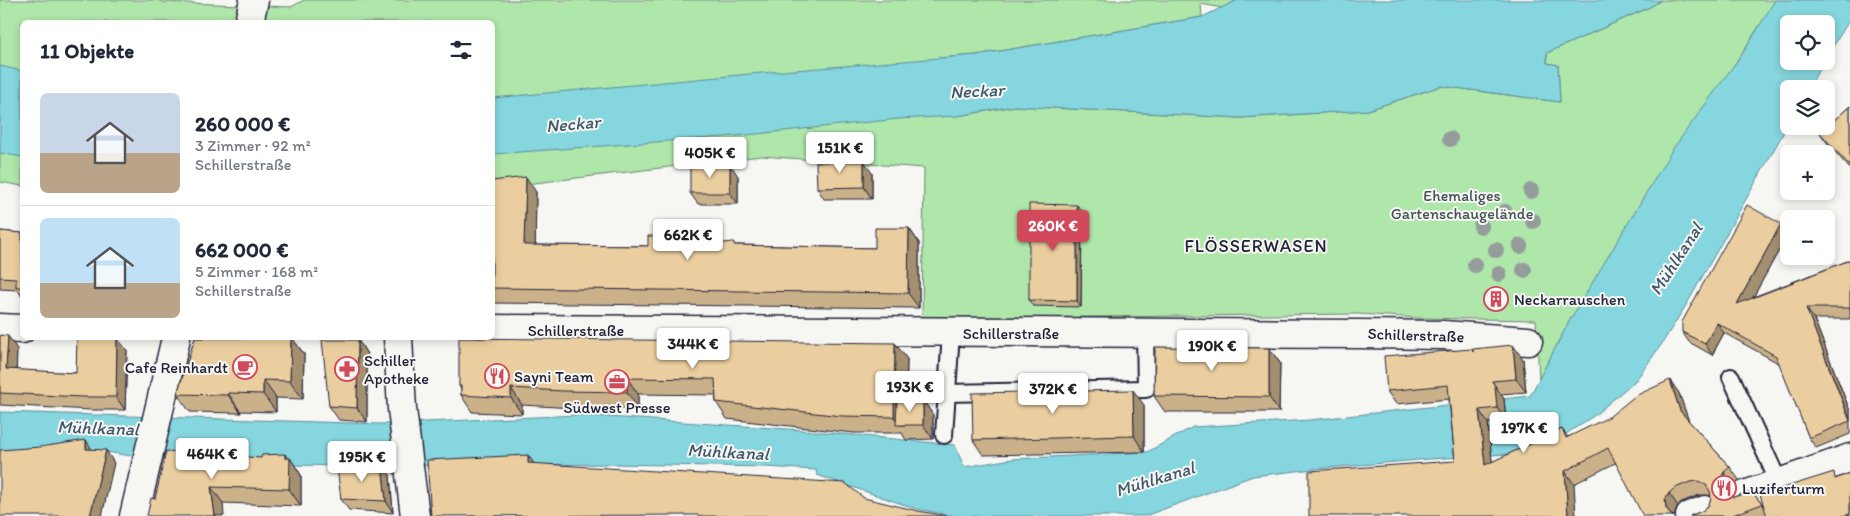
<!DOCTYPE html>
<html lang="de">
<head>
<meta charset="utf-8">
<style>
	:root { --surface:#fff; --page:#f2f2f3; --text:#1f2937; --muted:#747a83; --line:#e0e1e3; --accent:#d1495b }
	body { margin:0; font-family:Itim,sans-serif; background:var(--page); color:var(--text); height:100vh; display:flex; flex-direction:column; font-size:19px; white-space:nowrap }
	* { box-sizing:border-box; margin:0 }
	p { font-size:16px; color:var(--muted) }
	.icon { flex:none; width:28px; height:28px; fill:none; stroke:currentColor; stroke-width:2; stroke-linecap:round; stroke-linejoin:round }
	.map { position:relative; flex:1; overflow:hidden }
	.side { position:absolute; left:20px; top:20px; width:475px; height:320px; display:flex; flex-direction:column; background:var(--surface); border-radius:8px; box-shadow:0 2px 8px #0003 }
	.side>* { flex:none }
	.controls { position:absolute; left:1780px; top:15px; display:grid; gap:10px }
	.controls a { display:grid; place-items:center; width:55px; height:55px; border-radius:8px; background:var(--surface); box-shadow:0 2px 8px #0003; font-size:25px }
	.price { position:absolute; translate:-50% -42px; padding:0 11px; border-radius:5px; background:#fff; color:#222; font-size:16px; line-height:32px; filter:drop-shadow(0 1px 2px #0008) }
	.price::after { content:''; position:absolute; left:50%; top:30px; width:15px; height:11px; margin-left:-8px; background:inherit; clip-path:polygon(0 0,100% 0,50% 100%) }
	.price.selected { background:var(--accent); color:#fff }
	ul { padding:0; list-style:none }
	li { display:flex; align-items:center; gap:15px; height:125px; padding:0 20px }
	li+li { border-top:1px solid var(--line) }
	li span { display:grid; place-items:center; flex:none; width:140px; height:100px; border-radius:8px; color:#555 }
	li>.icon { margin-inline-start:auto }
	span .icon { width:60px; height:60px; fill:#fffc; stroke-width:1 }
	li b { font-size:21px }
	h2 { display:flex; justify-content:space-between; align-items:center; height:60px; padding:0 20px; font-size:21px }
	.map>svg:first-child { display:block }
	.green { fill:#afe6a9; stroke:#688472 }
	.water { fill:#85d6de; stroke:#5d8e9d }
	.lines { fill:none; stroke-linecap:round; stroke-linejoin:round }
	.lane-casing { stroke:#22223b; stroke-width:20 }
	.street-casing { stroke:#22223b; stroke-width:31 }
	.primary-casing { stroke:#22223b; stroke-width:31 }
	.lane { stroke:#f6f6f2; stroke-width:16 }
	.street { stroke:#f6f6f2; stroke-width:28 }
	.primary { stroke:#f6f6f2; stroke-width:28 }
	.tree { fill:#959c9c }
	.wall { fill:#cab189; stroke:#22223b }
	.shaded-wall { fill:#a4906f; stroke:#22223b }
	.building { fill:#ebce9f; stroke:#22223b }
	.labels { text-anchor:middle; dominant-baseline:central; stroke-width:4; stroke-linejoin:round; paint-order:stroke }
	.park-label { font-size:16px; fill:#455356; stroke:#f6f6f2 }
	.poi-label { font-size:16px; fill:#22223b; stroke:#f6f6f2; text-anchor:start }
	.street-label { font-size:16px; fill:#22223b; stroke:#f6f6f2 }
	.water-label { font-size:18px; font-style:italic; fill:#40586c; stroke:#f6f6f2 }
	.neighbourhood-label { font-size:18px; letter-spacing:1px; fill:#22223b; stroke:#f6f6f2 }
</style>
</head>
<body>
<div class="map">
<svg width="1850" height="516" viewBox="0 0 1850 516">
	<rect width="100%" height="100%" fill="#f6f6f2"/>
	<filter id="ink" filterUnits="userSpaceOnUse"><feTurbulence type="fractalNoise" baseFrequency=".02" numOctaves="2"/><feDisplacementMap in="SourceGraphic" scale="10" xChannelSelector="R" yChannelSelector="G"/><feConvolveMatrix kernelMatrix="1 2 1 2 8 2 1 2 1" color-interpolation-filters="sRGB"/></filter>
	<g filter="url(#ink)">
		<polygon class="green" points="0,0 158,0 163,2 291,7 304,0 1238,0 1222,8 1201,4 1202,17 976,55 938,58 958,116 1014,106 1241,118 1368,110 1441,86 1560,102 1558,65 1547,63 1547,53 1650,7 1661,0 1850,0 1850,12 1760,25 1570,320 1539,379 1536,320 1417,318 1359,314 922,319 924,168 761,156 493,188 492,22 22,22 22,186 0,182"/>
		<g class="water">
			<polygon points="1238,0 1661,0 1650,7 1547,53 1547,63 1558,65 1560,102 1441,86 1368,110 1241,118 1014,106 958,116 898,119 737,136 493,154 493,98 783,71 976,55 1202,17"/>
			<polygon points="1775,0 1850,0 1850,19 1826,58 1826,24 1789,24 1789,61 1824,61 1808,89 1789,89 1789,123 1688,302 1661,345 1636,380 1595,415 1538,452 1430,459 1314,469 1253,476 1145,516 956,516 917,509 817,475 816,470 766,467 615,464 351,466 177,463 100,451 0,456 0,412 382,424 578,415 802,430 955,445 964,467 1012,459 1147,452 1193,427 1310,420 1530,396 1570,320 1672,150 1745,50"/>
			<polygon points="0,66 22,71 22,157 0,153"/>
		</g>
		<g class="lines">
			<defs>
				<g id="lane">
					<polyline points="1731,377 1779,483"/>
					<polyline points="946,393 1146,389 1145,334"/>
					<polyline points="944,435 951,333"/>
				</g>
				<g id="street">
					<polyline points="0,328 22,329"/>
					<polyline points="492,329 1359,334 1443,335 1528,341"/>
					<polyline points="398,338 402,409 415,516"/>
					<polyline points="1745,495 1850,458"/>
					<polyline points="1690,516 1705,510"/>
				</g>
				<g id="primary">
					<polyline points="249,22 254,0"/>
					<polyline points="134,516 176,338"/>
				</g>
			</defs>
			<use href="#lane" class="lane-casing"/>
			<use href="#street" class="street-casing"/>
			<use href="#primary" class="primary-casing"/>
			<use href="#lane" class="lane"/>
			<use href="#street" class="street"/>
			<use href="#primary" class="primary"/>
		</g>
		<g class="tree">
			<circle cx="1450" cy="139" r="8"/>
			<circle cx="1531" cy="191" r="8"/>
			<circle cx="1505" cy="212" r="8"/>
			<circle cx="1533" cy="221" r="8"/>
			<circle cx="1481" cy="226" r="8"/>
			<circle cx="1520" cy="246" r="8"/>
			<circle cx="1496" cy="250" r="8"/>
			<circle cx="1475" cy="265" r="8"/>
			<circle cx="1524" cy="270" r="8"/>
			<circle cx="1499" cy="274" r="8"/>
		</g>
		<g class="wall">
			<polygon points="1850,106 1850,169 1828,144 1820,133"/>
			<polygon points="872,173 872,199 824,199 817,188"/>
			<polygon points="738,176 738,204 698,204 690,193"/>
			<polygon points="492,181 536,192 535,245 648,246 719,244 737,245 875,248 909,228 919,243 919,308 492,303"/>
			<polygon points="1082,211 1081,307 1033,306 1029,300"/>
			<polygon points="0,231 22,233 22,297 18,290 0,289"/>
			<polygon points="1788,234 1753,297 1850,260 1850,319 1814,319 1850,411 1850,434 1816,448 1809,438 1780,364 1724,333 1712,355 1689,342 1682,332"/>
			<polygon points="0,335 17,349 16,370 76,373 127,350 125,410 91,410 0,405"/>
			<polygon points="195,338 292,338 304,354 303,399 276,398 276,412 240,411 241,413 190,412 177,394"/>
			<polygon points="358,340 367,354 367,422 339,420 329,406"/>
			<polygon points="1269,348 1280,363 1279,412 1165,412 1154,396"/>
			<polygon points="1473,352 1523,359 1526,392 1501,394 1504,399 1506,421 1488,423 1492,462 1562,429 1568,437 1679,393 1688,420 1730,467 1739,480 1733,485 1730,492 1730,496 1733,497 1752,492 1764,506 1850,473 1850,516 1690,516 1702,511 1708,506 1711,499 1711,496 1707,495 1699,495 1684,501 1678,506 1675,513 1615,463 1574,484 1455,461 1449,399 1396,404 1387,391"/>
			<polygon points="907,359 906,400 923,400 933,415 933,439 906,440 902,433 854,433 727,419 716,402 715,395 638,394 638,408 574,408 522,405 522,414 472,412 461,395 461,389 459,386"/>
			<polygon points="1144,405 1144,452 983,455 973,440"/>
			<polygon points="287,458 290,458 301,475 301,506 223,503 155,499"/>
			<polygon points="390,475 393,513 349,510 341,499"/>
		</g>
		<g class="shaded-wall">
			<polygon points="864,161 872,173 872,199 864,187"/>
			<polygon points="730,164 738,176 738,204 730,193"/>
			<polygon points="526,177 536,192 535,260 524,245"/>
			<polygon points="1077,205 1082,211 1081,307 1077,301"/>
			<polygon points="1781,224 1788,234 1744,314 1737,304"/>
			<polygon points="909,228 919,243 919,308 908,293"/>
			<polygon points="714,236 725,251 714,244"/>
			<polygon points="1806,308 1814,319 1850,411 1850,420"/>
			<polygon points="1717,323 1724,333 1712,355 1705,344"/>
			<polygon points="8,336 17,349 16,382 6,369"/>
			<polygon points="117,338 127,350 125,410 116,397"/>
			<polygon points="291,338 292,338 304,354 303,399 290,381"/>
			<polygon points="358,340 367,354 367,422 357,408"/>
			<polygon points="895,343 907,359 906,425 900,425 894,417"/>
			<polygon points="1513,345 1523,359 1526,392 1516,379"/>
			<polygon points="1269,348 1280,363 1279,412 1269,397"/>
			<polygon points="627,378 638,394 638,408 627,392"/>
			<polygon points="263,380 276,398 276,412 263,394"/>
			<polygon points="1670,380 1679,393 1690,424 1680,411"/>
			<polygon points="1492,381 1504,399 1506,421 1497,408"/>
			<polygon points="511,388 522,405 522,414 511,398"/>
			<polygon points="1133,390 1144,405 1144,452 1134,436"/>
			<polygon points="228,393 240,411 241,413 228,395"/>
			<polygon points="923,400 933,415 933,439 923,425"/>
			<polygon points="1479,410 1488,423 1494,478 1485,465"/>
			<polygon points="86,440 94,453 86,449"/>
			<polygon points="106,450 114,463 102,516 90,516"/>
			<polygon points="285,454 290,461 290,458 301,475 301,506 289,489"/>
			<polygon points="528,455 537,468 528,463"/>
			<polygon points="382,464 390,475 393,513 386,501"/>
			<polygon points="1565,471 1574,484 1576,516 1568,516"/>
			<polygon points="1724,472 1733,485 1730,492 1730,500 1721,487 1721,478"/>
			<polygon points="211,487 223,503 224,516 215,516"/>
			<polygon points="1669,493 1678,506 1675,513 1675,516 1672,516 1666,508 1665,500"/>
		</g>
		<g class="building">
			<polygon points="1850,106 1850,166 1820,133"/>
			<polygon points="864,161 864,187 817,188 816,162"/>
			<polygon points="730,164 730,193 690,193 690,165"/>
			<polygon points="526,177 524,245 648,246 648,236 714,236 714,244 734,242 734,245 875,248 875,228 909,228 908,293 492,288 492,181"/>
			<polygon points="1029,204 1077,205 1077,301 1029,300"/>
			<polygon points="1747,205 1781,224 1737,304 1850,260 1850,308 1806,308 1850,421 1809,438 1776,356 1717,323 1705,344 1682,332 1682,322"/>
			<polygon points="0,231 22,233 22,287 16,287 16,278 0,277"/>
			<polygon points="0,335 8,336 6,369 76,373 77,338 117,338 116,397 82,397 0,393"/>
			<polygon points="195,338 291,338 290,381 263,380 263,394 228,393 228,395 177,394"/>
			<polygon points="459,338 895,343 894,417 842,416 716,402 715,379 627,378 627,392 562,391 511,388 511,398 461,395 461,386 459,386"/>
			<polygon points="322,340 358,340 357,408 329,406"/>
			<polygon points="1513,345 1516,379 1492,381 1495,386 1497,408 1479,410 1485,465 1562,429 1566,438 1609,417 1635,396 1670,380 1680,411 1730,467 1724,472 1721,478 1721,487 1725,493 1733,497 1752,492 1762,504 1730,516 1690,516 1702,511 1708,506 1711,499 1710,491 1706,485 1698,481 1690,482 1675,488 1669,493 1665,500 1666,508 1671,515 1674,516 1643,516 1608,448 1565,471 1568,516 1309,516 1309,471 1455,461 1448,385 1387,391 1384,356 1472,349 1473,352 1473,349"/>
			<polygon points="1155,347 1269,348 1269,397 1154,396"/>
			<polygon points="1133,390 1134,436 973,440 972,393"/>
			<polygon points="897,400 923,400 923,425 896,425"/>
			<polygon points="86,440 86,449 106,450 90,516 0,516 0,450 40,447"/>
			<polygon points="166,451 261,458 262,455 285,454 285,458 290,458 289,489 211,487 215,516 147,516 151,498 155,499"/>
			<polygon points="528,455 528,463 845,483 864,498 918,511 948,516 699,516 699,515 431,516 427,460"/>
			<polygon points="382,464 386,501 341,499 337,467"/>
			<polygon points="1834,472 1835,479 1850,473 1850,514 1843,516 1767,516 1760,495"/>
		</g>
	</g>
	<defs>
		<symbol id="building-ring" viewBox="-11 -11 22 22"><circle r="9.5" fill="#f6f6f2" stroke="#d1495b" stroke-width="1.5"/><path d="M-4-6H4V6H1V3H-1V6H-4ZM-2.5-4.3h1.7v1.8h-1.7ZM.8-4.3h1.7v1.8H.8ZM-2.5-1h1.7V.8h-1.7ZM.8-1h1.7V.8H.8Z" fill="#d1495b"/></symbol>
		<symbol id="cafe-ring" viewBox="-11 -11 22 22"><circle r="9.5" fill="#f6f6f2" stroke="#d1495b" stroke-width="1.5"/><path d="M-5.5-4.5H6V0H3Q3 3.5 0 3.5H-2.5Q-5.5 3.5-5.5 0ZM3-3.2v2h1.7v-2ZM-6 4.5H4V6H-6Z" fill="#d1495b"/></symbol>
		<symbol id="pharmacy-ring" viewBox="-11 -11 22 22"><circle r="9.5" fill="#f6f6f2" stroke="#d1495b" stroke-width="1.5"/><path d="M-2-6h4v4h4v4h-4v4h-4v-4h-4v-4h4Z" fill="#d1495b"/></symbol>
		<symbol id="restaurant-ring" viewBox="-11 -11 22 22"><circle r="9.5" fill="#f6f6f2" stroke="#d1495b" stroke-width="1.5"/><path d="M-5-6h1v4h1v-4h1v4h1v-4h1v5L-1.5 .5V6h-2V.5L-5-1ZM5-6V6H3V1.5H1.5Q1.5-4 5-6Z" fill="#d1495b"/></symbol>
		<symbol id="office-ring" viewBox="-11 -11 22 22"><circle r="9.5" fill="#f6f6f2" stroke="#d1495b" stroke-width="1.5"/><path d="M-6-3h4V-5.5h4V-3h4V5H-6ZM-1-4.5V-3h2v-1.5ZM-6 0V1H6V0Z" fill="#d1495b"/></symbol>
	</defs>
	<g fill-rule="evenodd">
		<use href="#building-ring" x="1482" y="285" width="28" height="28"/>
		<use href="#cafe-ring" x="231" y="353" width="28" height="28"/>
		<use href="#pharmacy-ring" x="333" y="355" width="28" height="28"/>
		<use href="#restaurant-ring" x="483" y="362" width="28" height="28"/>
		<use href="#office-ring" x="603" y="368" width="28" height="28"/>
		<use href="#restaurant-ring" x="1710" y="474" width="28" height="28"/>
	</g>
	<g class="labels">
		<g class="park-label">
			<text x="1462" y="195">Ehemaliges<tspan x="1462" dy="18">Gartenschaugelände</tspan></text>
		</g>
		<g class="poi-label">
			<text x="1514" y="299">Neckarrauschen</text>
			<text x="364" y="360">Schiller<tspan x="364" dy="18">Apotheke</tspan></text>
			<text x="228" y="367" text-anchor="end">Cafe Reinhardt</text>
			<text x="514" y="376">Sayni Team</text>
			<text x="617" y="407" text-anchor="middle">Südwest Presse</text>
			<text x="1742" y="488">Luziferturm</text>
		</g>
		<g class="street-label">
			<text x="576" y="330">Schillerstraße</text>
			<text x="1011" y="333">Schillerstraße</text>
			<text transform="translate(1416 335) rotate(2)">Schillerstraße</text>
		</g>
		<g class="water-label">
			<text transform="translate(977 91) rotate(-3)">Neckar</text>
			<text transform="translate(573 124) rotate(-5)">Neckar</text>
			<text transform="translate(1676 259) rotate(-57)">Mühlkanal</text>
			<text transform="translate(98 428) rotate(2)">Mühlkanal</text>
			<text transform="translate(728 452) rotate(3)">Mühlkanal</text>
			<text transform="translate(1155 479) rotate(-17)">Mühlkanal</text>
		</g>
		<g class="neighbourhood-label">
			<text x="1256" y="246">FLÖSSERWASEN</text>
		</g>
	</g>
</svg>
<div class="controls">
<a><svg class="icon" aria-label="locate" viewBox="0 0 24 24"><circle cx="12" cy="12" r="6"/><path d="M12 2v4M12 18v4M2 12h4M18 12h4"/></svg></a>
<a><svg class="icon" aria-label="layers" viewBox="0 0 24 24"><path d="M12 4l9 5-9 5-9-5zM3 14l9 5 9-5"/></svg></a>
<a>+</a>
<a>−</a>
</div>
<b class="price" style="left:840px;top:174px">151K €</b>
<b class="price" style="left:710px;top:179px">405K €</b>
<b class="price selected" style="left:1053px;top:252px">260K €</b>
<b class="price" style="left:688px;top:261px">662K €</b>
<b class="price" style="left:693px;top:370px">344K €</b>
<b class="price" style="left:1212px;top:372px">190K €</b>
<b class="price" style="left:910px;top:413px">193K €</b>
<b class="price" style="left:1053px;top:415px">372K €</b>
<b class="price" style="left:1524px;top:454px">197K €</b>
<b class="price" style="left:212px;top:480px">464K €</b>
<b class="price" style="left:362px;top:483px">195K €</b>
<section class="side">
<h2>11 Objekte<svg class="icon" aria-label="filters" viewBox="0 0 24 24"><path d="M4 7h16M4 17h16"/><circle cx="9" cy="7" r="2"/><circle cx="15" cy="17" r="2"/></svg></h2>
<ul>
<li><span style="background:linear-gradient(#c9d6e8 60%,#b9a48a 0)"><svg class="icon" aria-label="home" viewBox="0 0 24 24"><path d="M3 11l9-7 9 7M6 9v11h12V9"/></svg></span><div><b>260 000 €</b><p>3 Zimmer · 92 m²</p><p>Schillerstraße</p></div></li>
<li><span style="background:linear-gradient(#bfe0f5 65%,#b9a48a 0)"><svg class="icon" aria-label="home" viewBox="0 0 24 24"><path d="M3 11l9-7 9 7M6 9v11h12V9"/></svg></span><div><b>662 000 €</b><p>5 Zimmer · 168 m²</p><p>Schillerstraße</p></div></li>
</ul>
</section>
</div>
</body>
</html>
